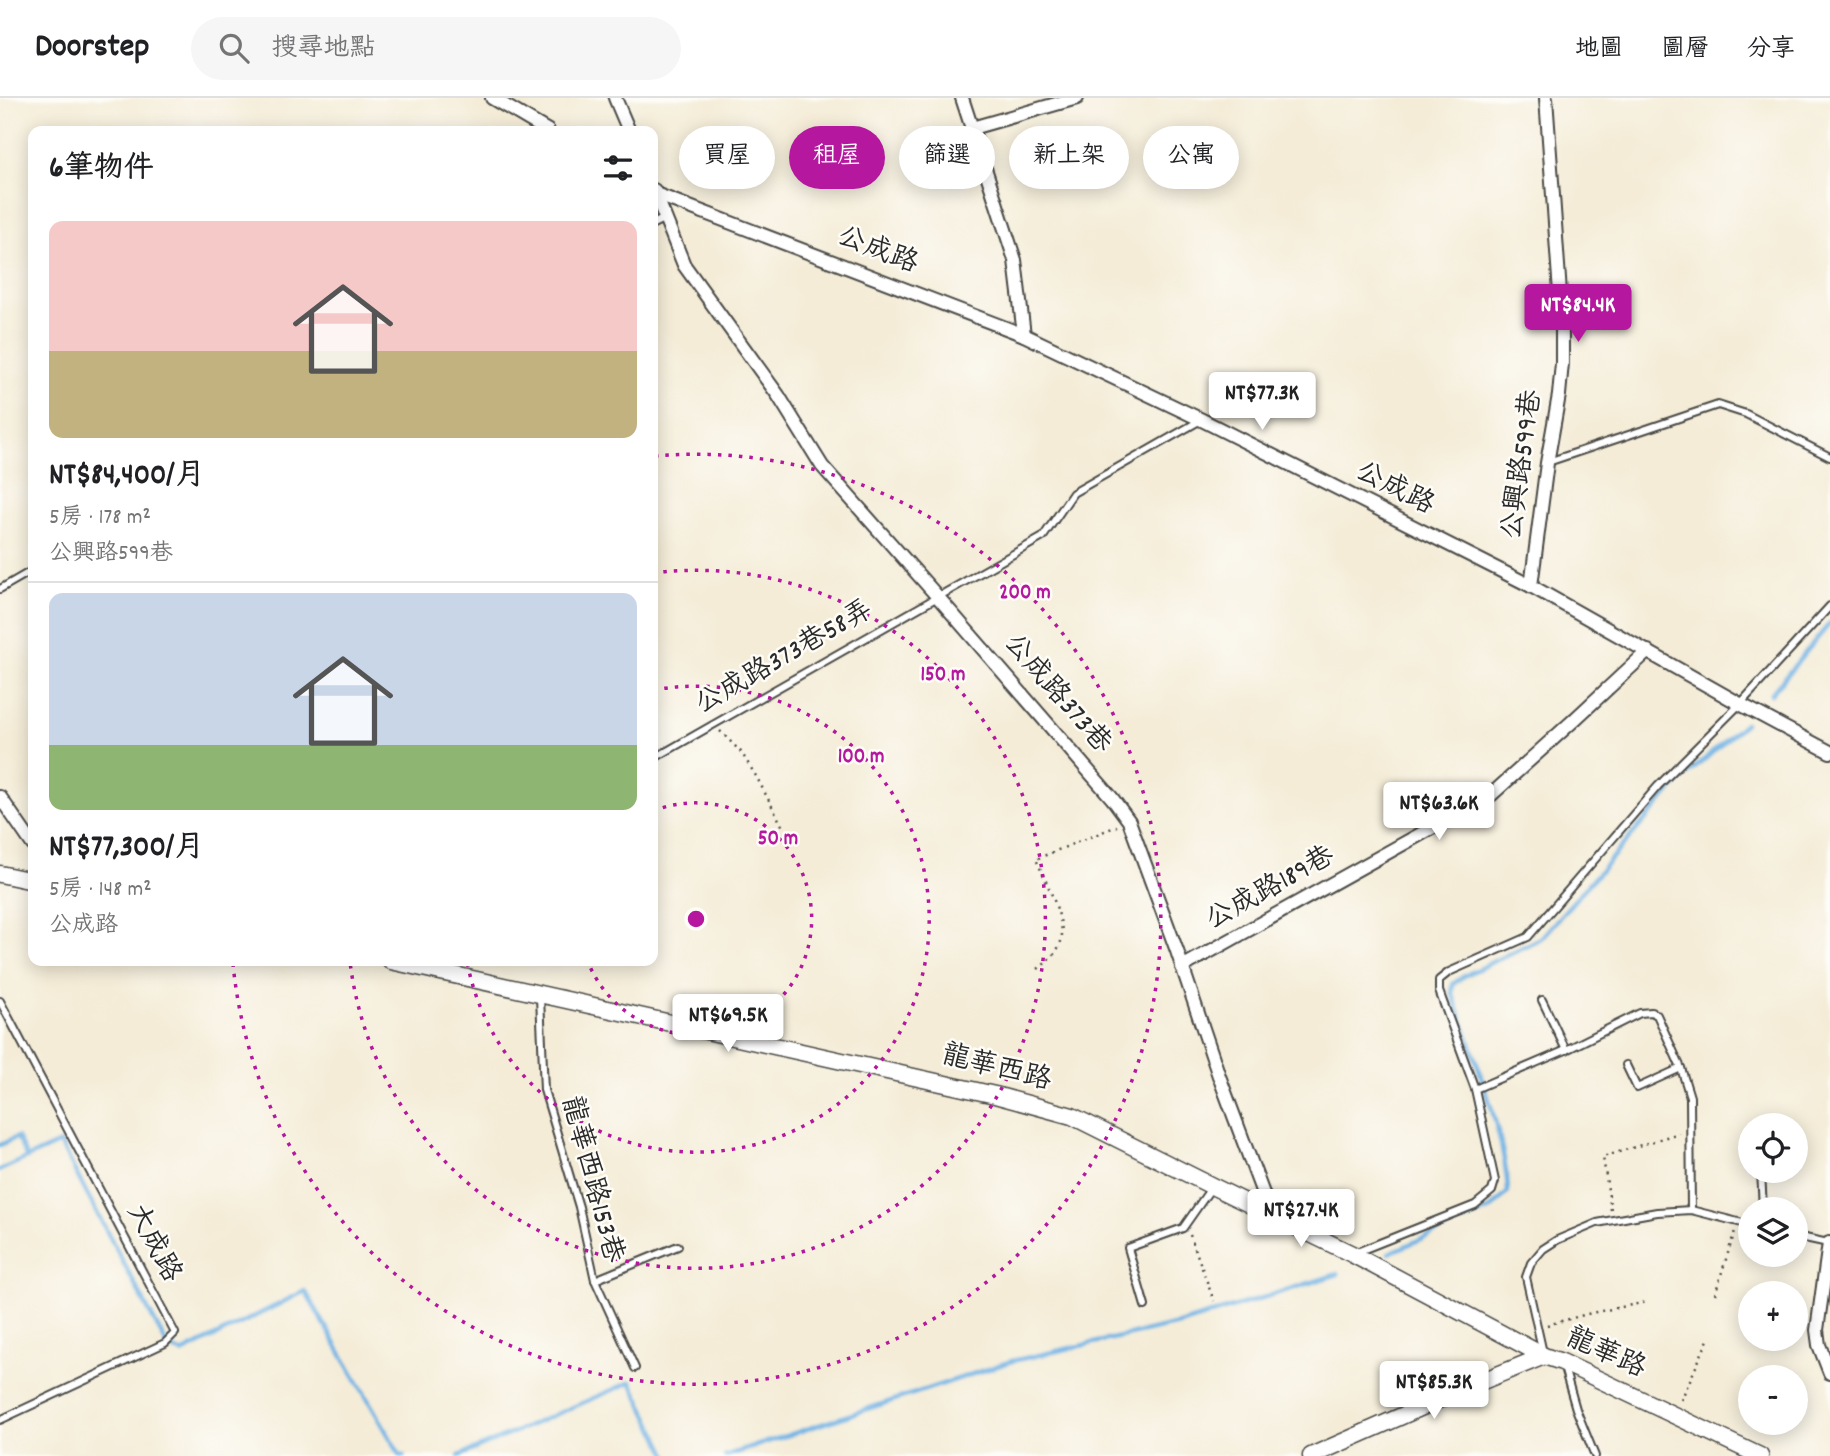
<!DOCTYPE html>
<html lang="zh-TW">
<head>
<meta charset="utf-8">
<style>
	:root { --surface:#fff; --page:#f6f6f6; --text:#202124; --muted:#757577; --line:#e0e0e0; --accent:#b5179e }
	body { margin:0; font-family:Dekko,"LXGW WenKai TC",sans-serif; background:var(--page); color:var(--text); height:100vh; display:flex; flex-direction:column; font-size:26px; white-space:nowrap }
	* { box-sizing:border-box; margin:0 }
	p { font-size:23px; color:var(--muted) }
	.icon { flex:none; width:38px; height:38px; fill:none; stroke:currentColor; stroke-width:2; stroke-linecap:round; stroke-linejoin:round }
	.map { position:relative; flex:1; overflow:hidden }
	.sheet { position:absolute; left:28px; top:28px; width:630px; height:840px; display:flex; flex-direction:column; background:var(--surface); border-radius:14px; box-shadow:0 4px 18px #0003 }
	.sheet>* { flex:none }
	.banner { position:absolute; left:679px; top:28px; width:665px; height:63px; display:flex; gap:14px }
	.controls { position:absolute; left:1738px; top:1015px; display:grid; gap:14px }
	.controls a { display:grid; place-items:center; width:70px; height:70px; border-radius:50%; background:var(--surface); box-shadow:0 4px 18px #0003; font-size:35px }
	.price { position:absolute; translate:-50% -60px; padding:0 16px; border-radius:7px; background:#fff; color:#222; font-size:23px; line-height:46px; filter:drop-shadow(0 2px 4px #0008) }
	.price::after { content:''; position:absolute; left:50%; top:42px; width:21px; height:16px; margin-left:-10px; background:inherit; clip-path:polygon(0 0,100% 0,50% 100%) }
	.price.selected { background:var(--accent); color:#fff }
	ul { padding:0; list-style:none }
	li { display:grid; align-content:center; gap:14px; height:371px; padding:0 21px }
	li+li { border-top:2px solid var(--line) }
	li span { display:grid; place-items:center; height:217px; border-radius:14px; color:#555 }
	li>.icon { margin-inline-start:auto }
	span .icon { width:126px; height:126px; fill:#fffc; stroke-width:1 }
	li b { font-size:30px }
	h2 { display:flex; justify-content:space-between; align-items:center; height:84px; padding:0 21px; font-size:30px }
	.tag { padding:0 24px; border-radius:32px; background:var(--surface); box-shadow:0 4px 18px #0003; font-size:24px; line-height:63px }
	.tag.selected { background:var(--accent); color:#fff }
	header { display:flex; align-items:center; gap:42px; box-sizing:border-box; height:98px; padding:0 35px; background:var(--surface); border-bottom:2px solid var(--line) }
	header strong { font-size:33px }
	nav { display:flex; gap:38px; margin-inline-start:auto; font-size:24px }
	.search { width:490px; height:63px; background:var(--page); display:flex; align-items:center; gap:18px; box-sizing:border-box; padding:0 24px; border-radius:38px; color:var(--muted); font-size:26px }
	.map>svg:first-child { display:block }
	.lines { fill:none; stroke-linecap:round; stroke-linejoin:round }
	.stream { stroke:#6fb2e4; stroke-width:4.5 }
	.service-casing { stroke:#494845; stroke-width:10 }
	.minor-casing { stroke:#494845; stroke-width:16 }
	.tertiary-casing { stroke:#494845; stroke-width:19 }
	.path { stroke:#494845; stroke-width:2.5; stroke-dasharray:2 5; stroke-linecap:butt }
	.service { stroke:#fff; stroke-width:6 }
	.minor { stroke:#fff; stroke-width:12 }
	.tertiary { stroke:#fff; stroke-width:16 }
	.ring { fill:none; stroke:#b5179e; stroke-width:3.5; stroke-dasharray:3.5 7 }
	.labels { text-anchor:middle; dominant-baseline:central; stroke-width:5; stroke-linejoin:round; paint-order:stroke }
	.street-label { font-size:28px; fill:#2b2b2b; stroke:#fdfcf7 }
	.centre { fill:#b5179e; stroke:#fdfcf7; stroke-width:3.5 }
	.ring-label { font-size:21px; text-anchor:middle; font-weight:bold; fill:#b5179e; stroke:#fdfcf7; stroke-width:5; stroke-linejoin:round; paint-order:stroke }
</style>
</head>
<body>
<header>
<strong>Doorstep</strong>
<div class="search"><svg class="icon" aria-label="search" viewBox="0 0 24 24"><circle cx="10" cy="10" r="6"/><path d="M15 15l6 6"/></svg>搜尋地點</div>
<nav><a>地圖</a><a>圖層</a><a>分享</a></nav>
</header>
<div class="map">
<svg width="1830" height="1358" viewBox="0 0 1830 1358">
	<rect width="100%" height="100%" fill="#fdfcf7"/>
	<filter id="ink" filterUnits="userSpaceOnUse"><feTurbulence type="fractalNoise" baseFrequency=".0143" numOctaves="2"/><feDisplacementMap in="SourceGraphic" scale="14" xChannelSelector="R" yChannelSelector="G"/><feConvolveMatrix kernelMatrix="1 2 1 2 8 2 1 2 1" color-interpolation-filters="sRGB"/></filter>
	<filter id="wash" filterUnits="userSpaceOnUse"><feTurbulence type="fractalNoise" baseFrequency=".00686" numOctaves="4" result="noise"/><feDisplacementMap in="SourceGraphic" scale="28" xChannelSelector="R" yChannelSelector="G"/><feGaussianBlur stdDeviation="1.57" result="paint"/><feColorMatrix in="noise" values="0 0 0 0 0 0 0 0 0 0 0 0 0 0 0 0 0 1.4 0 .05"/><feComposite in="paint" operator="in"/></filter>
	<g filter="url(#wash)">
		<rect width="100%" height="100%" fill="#f4ecd7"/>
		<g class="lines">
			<g class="stream">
				<polyline points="1771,596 1830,525"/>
				<polyline points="0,1047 17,1039 27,1060"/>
				<polyline points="0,1072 60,1045 168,1249 182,1255 305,1193 400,1357 404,1358"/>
				<path d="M1389 1155 1491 1111 1508 1094C1507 1069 1501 1044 1494 1019 1482 977 1467 936 1452 894L1453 886 1464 878 1541 840 1676 687 1745 625"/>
				<polyline points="459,1358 631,1284 668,1358"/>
				<polyline points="725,1358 1012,1263 1179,1226 1338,1176"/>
			</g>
		</g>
	</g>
	<g filter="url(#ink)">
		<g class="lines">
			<defs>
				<g id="service">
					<polyline points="653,126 665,120"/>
					<polyline points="1548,364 1718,307 1746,316 1830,359"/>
					<polyline points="0,491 33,472"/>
					<polyline points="653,661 1043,439 1073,395 1201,322"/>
					<polyline points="540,899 544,992 579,1109 595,1182 635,1270"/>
					<polyline points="1542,902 1566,952"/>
					<polyline points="0,903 175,1235 165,1245 0,1322"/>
					<polyline points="1626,967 1637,990 1681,970"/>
					<polyline points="1475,991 1566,952 1640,915 1651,914 1657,917 1681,970 1690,999 1691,1112"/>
					<polyline points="1758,1026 1758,1027"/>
					<polyline points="1761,1073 1763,1111"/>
					<polyline points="1796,1138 1828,1145"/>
					<polyline points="1357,1154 1475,1107 1492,1093 1495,1083 1475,991 1439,893 1439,882 1449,874 1528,839 1658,688 1740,606 1830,508"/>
					<polyline points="595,1182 678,1148"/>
					<polyline points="1145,1208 1128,1150 1183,1130 1211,1090"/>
					<polyline points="1543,1255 1526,1179 1531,1165 1543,1151 1557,1142 1597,1125 1657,1114 1691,1112 1750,1127"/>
					<polyline points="1563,1266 1576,1311 1595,1358"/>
				</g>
				<g id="minor">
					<polyline points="492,0 548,33"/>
					<polyline points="615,0 629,33"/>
					<polyline points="962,0 1015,162 1024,237"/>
					<polyline points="972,30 1077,0"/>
					<polyline points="654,92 684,167 778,297 822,368 937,498 1112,700 1129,723 1177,853 1219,978 1271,1117"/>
					<polyline points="653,95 1024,237 1202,322 1531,488 1740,606 1830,654"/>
					<polyline points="1531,488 1547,365 1559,297 1562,265 1562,223 1546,0"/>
					<polyline points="0,699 33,747"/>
					<polyline points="1182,869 1491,697 1574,622 1648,553"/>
					<polyline points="1829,1145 1817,1232 1819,1247 1830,1275"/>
				</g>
				<g id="tertiary">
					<polyline points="0,776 33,783"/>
					<polyline points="391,863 995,997 1072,1018 1212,1088 1352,1156 1544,1258 1562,1264 1760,1358"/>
					<polyline points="1311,1358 1463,1291 1544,1258"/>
				</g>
			</defs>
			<use href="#service" class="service-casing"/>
			<use href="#minor" class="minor-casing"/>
			<use href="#tertiary" class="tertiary-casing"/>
			<g class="path">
				<polyline points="720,633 741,654 756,678 784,731"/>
				<path d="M1038 871C1046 865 1056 856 1060 846 1069 827 1044 780 1036 761L1117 728"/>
				<polyline points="1611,1112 1603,1059 1679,1035"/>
				<polyline points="1190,1137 1214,1203"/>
				<polyline points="1715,1196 1735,1133"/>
				<polyline points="1547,1227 1591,1215 1647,1204"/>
				<polyline points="1681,1302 1708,1242"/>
			</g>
			<use href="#service" class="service"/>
			<use href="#minor" class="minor"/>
			<use href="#tertiary" class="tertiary"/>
		</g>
	</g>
	<g class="ring">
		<path d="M653 713A116 116 0 1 1 588 864"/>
		<path d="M654 592A233 233 0 1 1 467 863"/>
		<path d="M653 475A349 349 0 1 1 350 864"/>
		<path d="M655 358A465 465 0 1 1 233 866"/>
	</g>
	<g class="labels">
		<g class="street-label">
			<text transform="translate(877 154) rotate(21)">公成路</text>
			<text transform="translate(1524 367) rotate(-82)">公興路599巷</text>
			<text transform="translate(1394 392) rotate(27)">公成路</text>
			<text transform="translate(785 561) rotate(-30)">公成路373巷58弄</text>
			<text transform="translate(1056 597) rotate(49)">公成路373巷</text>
			<text transform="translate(1271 792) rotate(-29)">公成路189巷</text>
			<text transform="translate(996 972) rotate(14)">龍華西路</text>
			<text transform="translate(590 1082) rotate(75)">龍華西路153巷</text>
			<text transform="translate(152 1146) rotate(62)">大成路</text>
			<text transform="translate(1605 1257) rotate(24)">龍華路</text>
		</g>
	</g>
	<circle cx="696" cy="821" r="10" class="centre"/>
	<g class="ring-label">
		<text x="1025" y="500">200 m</text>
		<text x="943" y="582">150 m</text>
		<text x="861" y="664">100 m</text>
		<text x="778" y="746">50 m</text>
	</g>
</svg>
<div class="controls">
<a><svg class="icon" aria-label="locate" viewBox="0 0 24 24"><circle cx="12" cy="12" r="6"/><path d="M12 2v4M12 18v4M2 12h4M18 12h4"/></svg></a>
<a><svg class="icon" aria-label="layers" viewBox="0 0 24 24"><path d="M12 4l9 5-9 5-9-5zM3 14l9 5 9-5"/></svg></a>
<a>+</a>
<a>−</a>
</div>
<b class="price selected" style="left:1578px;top:246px">NT$84.4K</b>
<b class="price" style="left:1262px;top:334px">NT$77.3K</b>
<b class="price" style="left:1439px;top:744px">NT$63.6K</b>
<b class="price" style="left:728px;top:956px">NT$69.5K</b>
<b class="price" style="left:1301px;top:1151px">NT$27.4K</b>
<b class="price" style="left:1434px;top:1323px">NT$85.3K</b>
<div class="banner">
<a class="tag">買屋</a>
<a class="tag selected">租屋</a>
<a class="tag">篩選</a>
<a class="tag">新上架</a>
<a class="tag">公寓</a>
</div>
<section class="sheet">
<h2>6筆物件<svg class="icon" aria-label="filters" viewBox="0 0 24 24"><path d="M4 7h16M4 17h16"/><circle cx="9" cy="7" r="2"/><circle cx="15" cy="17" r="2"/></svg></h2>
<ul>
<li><span style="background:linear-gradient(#f6c9c9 60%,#c2b280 0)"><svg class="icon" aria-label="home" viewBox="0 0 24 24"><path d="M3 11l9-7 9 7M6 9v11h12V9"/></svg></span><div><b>NT$84,400/月</b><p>5房 · 178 m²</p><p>公興路599巷</p></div></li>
<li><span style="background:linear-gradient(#c9d6e8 70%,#8fb573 0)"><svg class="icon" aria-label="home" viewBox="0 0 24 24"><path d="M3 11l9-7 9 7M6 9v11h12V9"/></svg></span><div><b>NT$77,300/月</b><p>5房 · 148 m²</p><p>公成路</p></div></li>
</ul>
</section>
</div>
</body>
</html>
